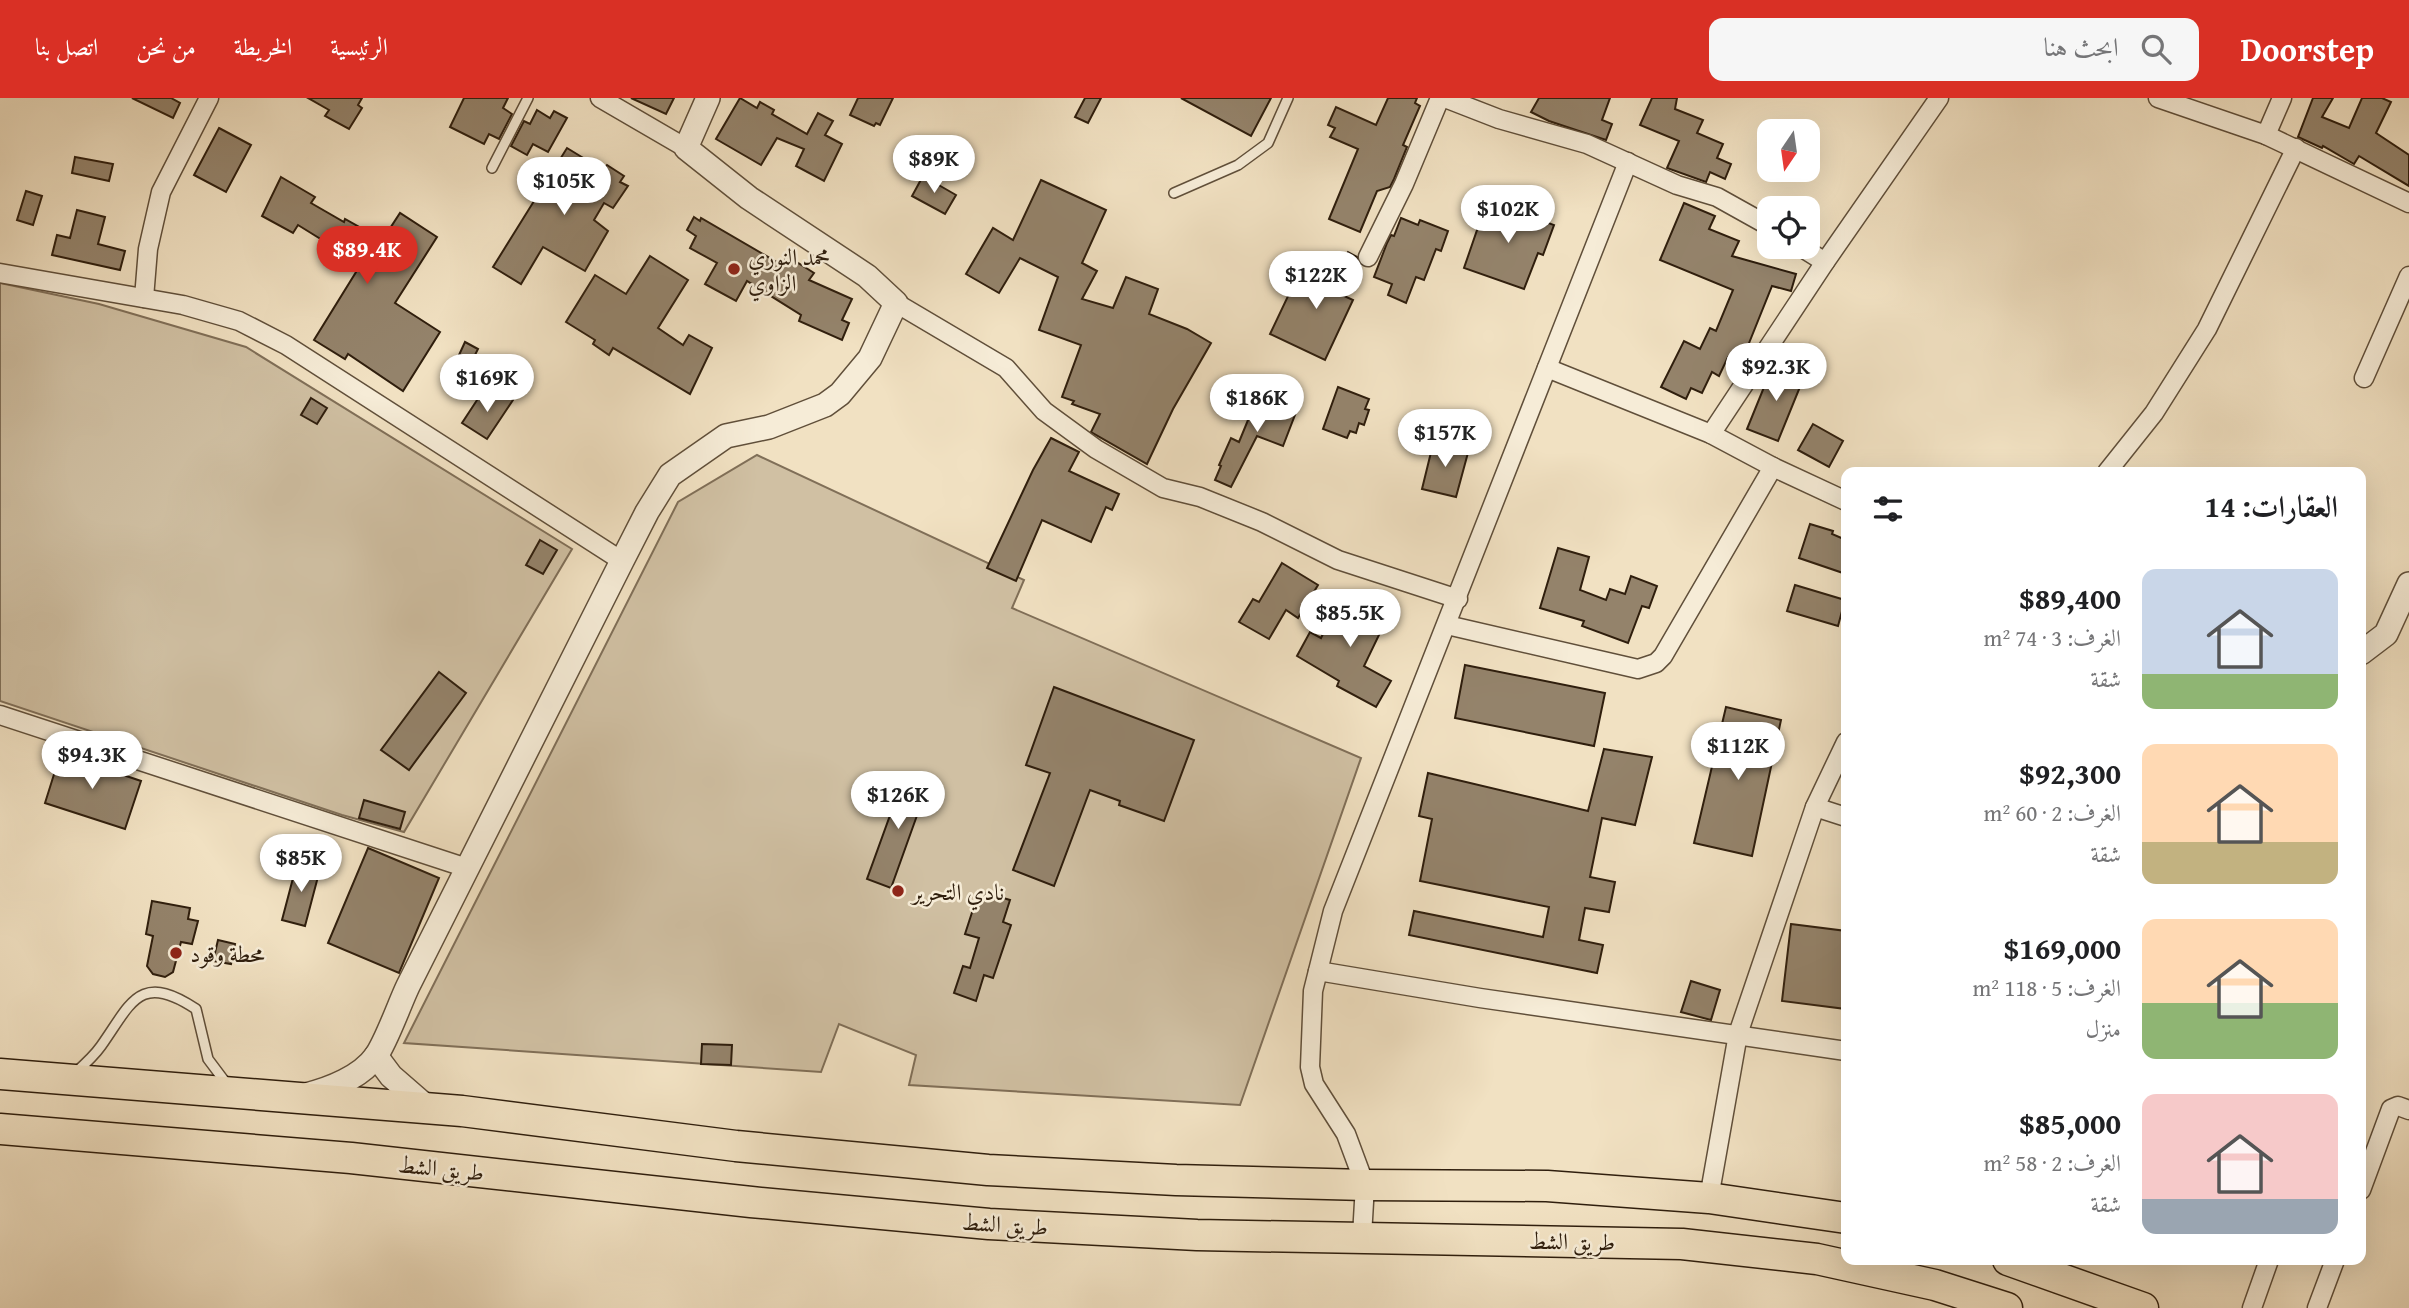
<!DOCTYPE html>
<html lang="ar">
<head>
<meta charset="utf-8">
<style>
	:root { --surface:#fff; --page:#f6f6f6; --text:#202124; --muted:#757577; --accent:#d93025 }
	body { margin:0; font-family:"Gentium Book Plus",Amiri,serif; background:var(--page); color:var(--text); direction:rtl; height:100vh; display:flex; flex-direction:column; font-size:26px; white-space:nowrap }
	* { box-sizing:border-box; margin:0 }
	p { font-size:23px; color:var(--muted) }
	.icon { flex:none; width:38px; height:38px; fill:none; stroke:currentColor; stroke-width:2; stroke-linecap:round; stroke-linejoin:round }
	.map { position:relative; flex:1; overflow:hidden; direction:ltr }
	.panel { position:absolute; left:1841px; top:369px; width:525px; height:798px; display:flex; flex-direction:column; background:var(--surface); border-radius:14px; box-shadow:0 7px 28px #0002; direction:rtl }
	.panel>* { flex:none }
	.needle { width:46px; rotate:193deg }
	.controls { position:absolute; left:1757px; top:21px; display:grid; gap:14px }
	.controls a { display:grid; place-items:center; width:63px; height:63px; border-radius:14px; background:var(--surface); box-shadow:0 7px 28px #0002; font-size:35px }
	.price { position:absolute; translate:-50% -60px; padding:0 16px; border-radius:24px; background:#fff; color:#222; font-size:23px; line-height:46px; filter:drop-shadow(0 2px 4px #0008) }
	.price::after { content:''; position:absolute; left:50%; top:42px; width:21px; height:16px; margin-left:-10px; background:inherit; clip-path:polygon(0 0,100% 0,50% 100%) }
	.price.active { background:var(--accent); color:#fff }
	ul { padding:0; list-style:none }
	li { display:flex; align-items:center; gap:21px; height:175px; padding:0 28px }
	li span { display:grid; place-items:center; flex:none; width:196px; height:140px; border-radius:14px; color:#555 }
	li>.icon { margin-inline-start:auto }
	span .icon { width:84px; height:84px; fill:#fffc; stroke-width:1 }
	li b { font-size:30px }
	h2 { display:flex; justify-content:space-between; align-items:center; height:84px; padding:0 28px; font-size:30px }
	header { display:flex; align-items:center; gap:42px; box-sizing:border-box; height:98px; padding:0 35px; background:var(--accent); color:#fff }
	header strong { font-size:33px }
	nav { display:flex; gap:38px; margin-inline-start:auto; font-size:24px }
	.search { width:490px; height:63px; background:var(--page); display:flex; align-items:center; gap:18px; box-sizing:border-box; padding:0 24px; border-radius:14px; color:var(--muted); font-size:26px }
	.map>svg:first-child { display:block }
	.green { fill:#d0c0a3; stroke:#806f58; stroke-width:2 }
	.building { fill:#94836b; stroke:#2f1e0d; stroke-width:2 }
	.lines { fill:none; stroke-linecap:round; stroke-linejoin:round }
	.service-casing { stroke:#604f3a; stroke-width:12 }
	.minor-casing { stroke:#604f3a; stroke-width:21 }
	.tertiary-casing { stroke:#604f3a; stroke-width:26 }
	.trunk-casing { stroke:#2f1e0d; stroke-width:33 }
	.service { stroke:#f6ecd7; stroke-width:9 }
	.minor { stroke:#f6ecd7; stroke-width:18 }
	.tertiary { stroke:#f6ecd7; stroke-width:23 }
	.trunk { stroke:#f1e1c2; stroke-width:30 }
	.poi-dot { fill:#8f2418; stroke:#f6ecd7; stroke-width:2.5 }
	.labels { text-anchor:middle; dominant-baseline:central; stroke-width:5; stroke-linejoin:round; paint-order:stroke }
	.poi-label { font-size:23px; fill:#2f1e0d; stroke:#f6ecd7; text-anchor:start }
	.street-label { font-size:23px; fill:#2f1e0d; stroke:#f6ecd7 }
</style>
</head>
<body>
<header>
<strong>Doorstep</strong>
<div class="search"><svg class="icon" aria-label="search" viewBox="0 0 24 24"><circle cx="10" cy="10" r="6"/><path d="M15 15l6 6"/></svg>ابحث هنا</div>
<nav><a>الرئيسية</a><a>الخريطة</a><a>من نحن</a><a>اتصل بنا</a></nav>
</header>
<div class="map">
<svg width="2409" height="1210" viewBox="0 0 2409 1210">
	<rect width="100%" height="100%" fill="#f1e1c2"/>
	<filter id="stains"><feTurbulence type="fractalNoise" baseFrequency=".00286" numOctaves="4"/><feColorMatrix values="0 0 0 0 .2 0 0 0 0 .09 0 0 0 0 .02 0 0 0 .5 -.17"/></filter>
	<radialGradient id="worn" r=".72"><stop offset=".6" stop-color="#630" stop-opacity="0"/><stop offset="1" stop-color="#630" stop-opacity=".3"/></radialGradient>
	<g class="green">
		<polygon points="0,185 99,206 246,249 572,451 404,734 342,717 0,603"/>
		<polygon points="757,357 1024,482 1012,510 1361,660 1240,1007 909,987 916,957 839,926 821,974 404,945 678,404"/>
	</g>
	<g class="building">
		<polygon points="132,0 171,0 180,5 173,20"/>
		<polygon points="308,0 362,0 358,7 362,10 349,31 325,18 329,12"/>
		<polygon points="464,0 508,0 503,10 512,16 499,41 489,36 484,46 450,29"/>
		<polygon points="631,0 674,0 666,16"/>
		<polygon points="740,0 757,10 760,4 774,12 772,16 807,36 818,15 833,23 825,37 842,46 824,83 796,68 804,51 777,40 761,67 716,41"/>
		<polygon points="858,0 893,0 880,27 876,25 874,28 850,17"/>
		<polygon points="1085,0 1101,0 1088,25 1075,19"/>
		<polygon points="1181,0 1271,0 1251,38"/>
		<polygon points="1388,0 1417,0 1415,5 1420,8 1403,47 1407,49 1394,81 1390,89 1377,93 1360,134 1329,121 1358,51 1330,39 1335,30 1328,27 1336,9 1376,27"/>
		<polygon points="1539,0 1610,0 1602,22 1612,26 1606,42 1549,23 1531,14"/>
		<polygon points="1652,0 1677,0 1675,11 1703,22 1697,35 1723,46 1717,60 1731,66 1725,81 1710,74 1706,84 1667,70 1679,43 1640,27"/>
		<polygon points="2313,0 2333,0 2322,19 2349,30 2362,0 2382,0 2391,4 2376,35 2409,57 2409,88 2359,58 2354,66 2323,48 2322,50 2298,39"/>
		<polygon points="537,12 550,20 554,13 567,20 548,54 533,46 527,57 511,48 524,23 530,26"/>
		<polygon points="219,30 251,47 226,94 194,77"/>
		<polygon points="567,50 603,72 607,67 624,78 620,84 628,88 613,110 604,105 594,122 608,133 585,173 543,149 521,186 493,169"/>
		<polygon points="75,59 113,66 109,83 72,75"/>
		<polygon points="923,78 956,97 945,116 912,98"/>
		<polygon points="281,79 315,99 311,105 344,124 345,121 379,140 383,141 400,115 437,139 395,205 440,234 403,293 348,256 345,261 314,242 361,166 298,127 293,135 262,118"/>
		<polygon points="1041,82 1106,112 1082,165 1097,173 1082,201 1113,210 1126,179 1158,191 1149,216 1187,231 1211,245 1173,311 1147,366 1091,334 1100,316 1072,306 1074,303 1062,299 1081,247 1039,232 1058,179 1020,160 999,195 966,176 993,130 1013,142"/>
		<polygon points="26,93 42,98 33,127 17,122"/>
		<polygon points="1487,103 1554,127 1543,157 1538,155 1524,191 1464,170"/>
		<polygon points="1684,105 1715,118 1709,131 1739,143 1732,158 1796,176 1791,193 1772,188 1741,265 1728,259 1719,278 1712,274 1702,295 1691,290 1686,301 1661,289 1684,243 1700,251 1710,230 1716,233 1733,192 1660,162"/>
		<polygon points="77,112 105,119 98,146 125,153 120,172 52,157 57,137 70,140"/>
		<polygon points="694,119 700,123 701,120 782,167 787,158 814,175 809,182 852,201 842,222 849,225 842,242 799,223 801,217 747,183 736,203 705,186 717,165 690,150 696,138 687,132"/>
		<polygon points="1401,120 1418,127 1420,122 1448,133 1441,153 1436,151 1424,182 1416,179 1406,205 1388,197 1392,186 1374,179 1387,145 1391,137 1394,138"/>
		<polygon points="1348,154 1357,159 1360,167 1342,197 1353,202 1325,262 1270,236 1298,177 1327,190"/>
		<polygon points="650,158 688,182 658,230 683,247 689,237 712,250 690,296 613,250 609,257 593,246 595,242 566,224 595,177 626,196"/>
		<polygon points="465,244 478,251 472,263 459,257"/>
		<polygon points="1773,267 1804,279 1778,343 1747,331"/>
		<polygon points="1338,289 1369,301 1365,311 1369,312 1364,327 1359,325 1356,335 1350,333 1347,340 1323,331"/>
		<polygon points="499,292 513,302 487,341 462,325 481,296 492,303"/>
		<polygon points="1262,295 1298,309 1283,348 1257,338 1231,389 1215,382 1221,368 1219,367 1231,340 1239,344 1255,305 1257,305"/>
		<polygon points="311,300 327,310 317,326 301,317"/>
		<polygon points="1813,326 1843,343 1829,369 1798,352"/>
		<polygon points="1051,340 1079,354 1069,373 1119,396 1112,412 1106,409 1091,444 1042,422 1016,483 987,470 1033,372"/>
		<polygon points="1434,342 1469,351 1456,399 1422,391"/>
		<polygon points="1810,426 1833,433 1832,436 1846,442 1846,476 1799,460"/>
		<polygon points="540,442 557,452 543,476 526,467"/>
		<polygon points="1558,450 1589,459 1580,492 1606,502 1610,491 1625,496 1631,478 1657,488 1649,510 1642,508 1628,545 1582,528 1584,523 1540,510"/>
		<polygon points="1282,465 1318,487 1298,520 1286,512 1269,541 1239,524 1253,501 1259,504"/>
		<polygon points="1795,487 1845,502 1838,528 1787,513"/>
		<polygon points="1362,498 1391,512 1364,568 1391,583 1376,609 1337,588 1339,583 1297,558 1310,534 1321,540 1340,500 1357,508"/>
		<polygon points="1465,567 1605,595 1594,648 1455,620"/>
		<polygon points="439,574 466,595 409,672 381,652"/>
		<polygon points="1054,589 1194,642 1164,723 1119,707 1120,703 1090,692 1054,788 1013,772 1050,675 1026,667"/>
		<polygon points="1726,609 1781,622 1752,758 1694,745"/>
		<polygon points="1604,651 1652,659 1635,727 1602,720 1590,779 1615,784 1609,814 1585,810 1579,842 1603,847 1597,875 1409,837 1414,813 1543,839 1549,809 1420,783 1432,721 1419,718 1428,675 1588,713"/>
		<polygon points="52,653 141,683 125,731 45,705 56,670 47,667"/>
		<polygon points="905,676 929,684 891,790 867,781"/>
		<polygon points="364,702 405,714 400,731 359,720"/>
		<polygon points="368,750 439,780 399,875 328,845"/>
		<polygon points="297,765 320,771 305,828 282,822"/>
		<polygon points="979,793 1010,802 1003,824 1011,827 993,880 984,877 976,903 954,895 963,868 970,870 979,840 965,836"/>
		<polygon points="152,803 190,810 188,821 198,823 192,846 181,844 173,874 165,879 153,876 147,868 153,838 146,836"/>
		<polygon points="1791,826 1846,833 1846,911 1782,903"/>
		<polygon points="218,842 235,846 231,866 213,863"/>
		<polygon points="1691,883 1720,892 1711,922 1681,914"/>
		<polygon points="702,946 732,947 731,967 701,966"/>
	</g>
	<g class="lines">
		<defs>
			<g id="service">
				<polyline points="492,70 528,0"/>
				<polyline points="1174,95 1238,67 1268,45 1288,0"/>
				<path d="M75 975C84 967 94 958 101 948 131 906 139 873 196 911L208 961 229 989"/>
			</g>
			<g id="minor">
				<polyline points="600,0 686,50"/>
				<polyline points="1445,0 1499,21 1587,46 1677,87 1717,99 1769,128"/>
				<polyline points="2158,0 2266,37 2409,105"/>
				<polyline points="2266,37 2282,0"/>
				<polyline points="1801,149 1825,164"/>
				<polyline points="1368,159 1404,86 1440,0"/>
				<polyline points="0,175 183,207 239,223 286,247 622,463"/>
				<polyline points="144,200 148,151 161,94 209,0"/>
				<polyline points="896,205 1006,270 1044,313 1096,351 1163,390 1200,399 1262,424 1338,462 1458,501"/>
				<polyline points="1547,270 1711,336 1773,369 1846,403"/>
				<polyline points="2364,280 2409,178"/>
				<polyline points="1711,336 1825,164 1939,0"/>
				<polyline points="2107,374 2154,315 2207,231 2296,50"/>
				<polyline points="1447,527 1638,571 1656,565 1663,558 1773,369"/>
				<polyline points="0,617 467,770"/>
				<polyline points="1815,709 1846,719"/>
				<polyline points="1318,873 1480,900 1846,953"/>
				<polyline points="2361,1092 2391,1011 2398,1008 2409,1012"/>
				<polyline points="1709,1100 1738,936 1815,709 1846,644"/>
				<polyline points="1362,1138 1365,1087 1346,1036 1314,986 1310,969 1313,893 1333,813 1628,64"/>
				<polyline points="2252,1210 2269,1162"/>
				<polyline points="2317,1210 2335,1162"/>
			</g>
			<g id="tertiary">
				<polyline points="2361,555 2386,536 2409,486"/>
				<polyline points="376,958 391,978 429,1011"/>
				<path d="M306 997C330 991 361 979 376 958 387 942 399 907 408 888L622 463 647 414 670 377 726 338 769 329 825 307 840 296 870 260 896 205 867 178 749 100 686 50 708 0"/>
			</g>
			<g id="trunk">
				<polyline points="0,976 462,1013 736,1048 988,1072 1176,1082 1365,1087 1547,1088 1709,1100 1846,1120"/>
				<polyline points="0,1031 351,1060 751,1104 989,1126 1197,1137 1682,1146 1817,1161 1935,1187 2007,1210"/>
				<polyline points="2008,1162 2143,1210"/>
			</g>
		</defs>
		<use href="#service" class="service-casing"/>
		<use href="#minor" class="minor-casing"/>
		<use href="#tertiary" class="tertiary-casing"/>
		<use href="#trunk" class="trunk-casing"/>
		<use href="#service" class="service"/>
		<use href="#minor" class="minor"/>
		<use href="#tertiary" class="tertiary"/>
		<use href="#trunk" class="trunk"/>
	</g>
	<g class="poi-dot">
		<circle cx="734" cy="171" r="7"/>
		<circle cx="898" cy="793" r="7"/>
		<circle cx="176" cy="855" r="7"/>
	</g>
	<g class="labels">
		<g class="poi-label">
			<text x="748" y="158">محمد النوري<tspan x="748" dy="26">الزاوي</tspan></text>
			<text x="912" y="793">نادي التحرير</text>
			<text x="190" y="855">محطة وقود</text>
		</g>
		<g class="street-label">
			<text transform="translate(441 1070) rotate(6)">طريق الشط</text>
			<text transform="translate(1005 1126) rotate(4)">طريق الشط</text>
			<text transform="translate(1572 1143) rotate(1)">طريق الشط</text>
		</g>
	</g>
	<rect width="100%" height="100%" filter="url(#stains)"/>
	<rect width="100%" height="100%" fill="url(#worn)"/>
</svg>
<div class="controls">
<a><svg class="needle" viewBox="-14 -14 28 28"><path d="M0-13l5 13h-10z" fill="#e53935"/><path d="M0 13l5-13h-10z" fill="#757577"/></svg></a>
<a><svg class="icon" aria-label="locate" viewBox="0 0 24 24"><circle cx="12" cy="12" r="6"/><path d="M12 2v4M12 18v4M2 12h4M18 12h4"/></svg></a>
</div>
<b class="price" style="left:934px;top:97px">$89K</b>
<b class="price" style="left:564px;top:119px">$105K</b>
<b class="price" style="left:1508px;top:147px">$102K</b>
<b class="price active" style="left:367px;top:188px">$89.4K</b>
<b class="price" style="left:1316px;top:213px">$122K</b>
<b class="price" style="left:1776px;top:305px">$92.3K</b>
<b class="price" style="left:487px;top:316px">$169K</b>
<b class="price" style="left:1257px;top:336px">$186K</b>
<b class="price" style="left:1445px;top:371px">$157K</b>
<b class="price" style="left:1350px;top:551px">$85.5K</b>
<b class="price" style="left:1738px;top:684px">$112K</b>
<b class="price" style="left:92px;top:693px">$94.3K</b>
<b class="price" style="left:898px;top:733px">$126K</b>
<b class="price" style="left:301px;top:796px">$85K</b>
<section class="panel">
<h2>العقارات: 14<svg class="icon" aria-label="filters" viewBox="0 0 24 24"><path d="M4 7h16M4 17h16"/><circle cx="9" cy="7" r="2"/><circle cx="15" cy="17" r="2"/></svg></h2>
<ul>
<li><span style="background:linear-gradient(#c9d6e8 75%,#8fb573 0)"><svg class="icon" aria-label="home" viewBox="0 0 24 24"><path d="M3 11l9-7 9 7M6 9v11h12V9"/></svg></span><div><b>$89,400</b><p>الغرف: 3 · 74 m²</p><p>شقة</p></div></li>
<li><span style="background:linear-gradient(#ffd9b3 70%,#c2b280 0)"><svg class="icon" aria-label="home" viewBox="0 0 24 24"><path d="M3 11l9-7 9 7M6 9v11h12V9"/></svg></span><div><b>$92,300</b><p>الغرف: 2 · 60 m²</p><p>شقة</p></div></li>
<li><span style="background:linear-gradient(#ffd9b3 60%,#8fb573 0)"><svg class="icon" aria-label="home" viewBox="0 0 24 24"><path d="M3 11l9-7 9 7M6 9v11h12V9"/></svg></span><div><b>$169,000</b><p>الغرف: 5 · 118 m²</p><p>منزل</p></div></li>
<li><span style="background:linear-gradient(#f6c9c9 75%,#9aa5b1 0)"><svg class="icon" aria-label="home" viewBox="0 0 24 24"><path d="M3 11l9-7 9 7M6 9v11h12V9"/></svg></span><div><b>$85,000</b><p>الغرف: 2 · 58 m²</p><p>شقة</p></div></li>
</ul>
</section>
</div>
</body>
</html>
